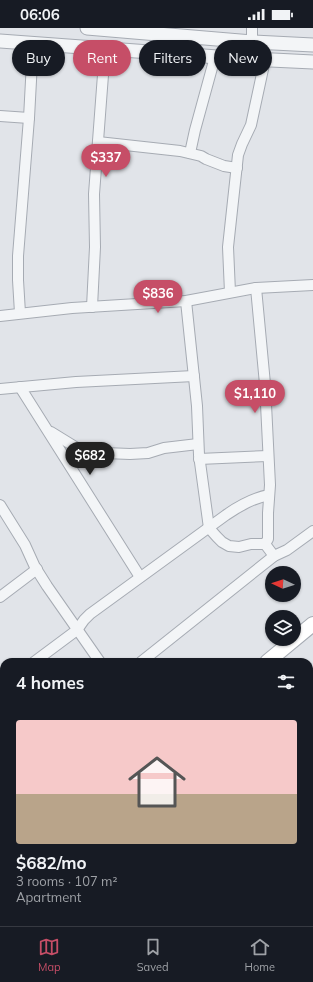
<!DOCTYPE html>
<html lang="en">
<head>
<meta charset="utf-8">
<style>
	:root { --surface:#171b24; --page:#20242c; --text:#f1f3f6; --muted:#9ea1a6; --line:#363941; --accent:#c64e67 }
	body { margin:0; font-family:Mulish,sans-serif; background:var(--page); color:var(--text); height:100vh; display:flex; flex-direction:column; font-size:15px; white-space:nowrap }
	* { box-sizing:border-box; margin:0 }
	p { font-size:13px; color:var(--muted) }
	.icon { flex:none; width:22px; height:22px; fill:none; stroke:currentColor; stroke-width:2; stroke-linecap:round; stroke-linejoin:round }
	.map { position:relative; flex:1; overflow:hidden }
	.details { position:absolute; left:0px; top:630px; width:313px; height:268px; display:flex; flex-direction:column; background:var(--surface); border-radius:12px 12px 0 0; box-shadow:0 1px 3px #0004 }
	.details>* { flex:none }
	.banner { position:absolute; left:12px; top:12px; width:289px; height:36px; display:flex; gap:8px }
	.needle { width:26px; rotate:274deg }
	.buttons { position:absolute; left:265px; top:538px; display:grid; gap:8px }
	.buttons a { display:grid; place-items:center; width:36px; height:36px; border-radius:50%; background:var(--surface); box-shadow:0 1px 3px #0004; font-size:20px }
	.price { position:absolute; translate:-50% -34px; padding:0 9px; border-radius:14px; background:var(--accent); color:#fff; font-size:13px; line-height:26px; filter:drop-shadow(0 1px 2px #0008) }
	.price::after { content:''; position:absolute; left:50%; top:24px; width:12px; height:9px; margin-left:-6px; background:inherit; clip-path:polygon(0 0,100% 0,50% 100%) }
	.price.selected { background:#222; color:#fff }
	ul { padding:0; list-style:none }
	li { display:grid; align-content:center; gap:8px; height:212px; padding:0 16px }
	li span { display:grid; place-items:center; height:124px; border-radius:4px; color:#555 }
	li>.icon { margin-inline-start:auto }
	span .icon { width:72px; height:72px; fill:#fffc; stroke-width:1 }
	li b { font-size:17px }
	h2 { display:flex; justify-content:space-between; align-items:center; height:48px; padding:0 16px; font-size:17px }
	.pill { padding:0 14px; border-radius:18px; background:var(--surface); box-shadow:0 1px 3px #0004; font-size:14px; line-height:36px }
	.pill.selected { background:var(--accent); color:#fff }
	.status { display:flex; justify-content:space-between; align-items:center; height:28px; padding:0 20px; background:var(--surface); direction:ltr }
	.status svg { height:11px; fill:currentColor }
	.dock { display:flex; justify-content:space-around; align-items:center; height:56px; border-top:1px solid var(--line); background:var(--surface); font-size:11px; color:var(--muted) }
	.dock a { display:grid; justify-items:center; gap:2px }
	.dock .selected { color:var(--accent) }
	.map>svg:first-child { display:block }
	.water { fill:#9eb4c6 }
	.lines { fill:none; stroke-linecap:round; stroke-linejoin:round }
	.minor-casing { stroke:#a6abb3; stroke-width:12 }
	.tertiary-casing { stroke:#a6abb3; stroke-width:15 }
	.secondary-casing { stroke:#a6abb3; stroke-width:16 }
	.minor { stroke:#f3f5f7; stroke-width:10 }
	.tertiary { stroke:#f3f5f7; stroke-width:13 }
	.secondary { stroke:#fff; stroke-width:14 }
</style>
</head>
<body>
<div class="status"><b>06:06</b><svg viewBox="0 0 49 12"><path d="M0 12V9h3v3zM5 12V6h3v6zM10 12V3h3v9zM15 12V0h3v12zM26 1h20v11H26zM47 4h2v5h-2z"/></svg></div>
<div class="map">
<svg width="313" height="898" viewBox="0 0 313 898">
	<rect width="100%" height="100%" fill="#e1e4e9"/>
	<polygon class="water" points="313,805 313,898 223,898 227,894 309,894 309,810"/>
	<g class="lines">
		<defs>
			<g id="minor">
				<polyline points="252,14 252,0"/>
				<polyline points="0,88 29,90"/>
				<polyline points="98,114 180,123 201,128 206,131 224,138 237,140"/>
				<polyline points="190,125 195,102 215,29"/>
				<polyline points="256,260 265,356 270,457 268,485 268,511 265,516"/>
				<polyline points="230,264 228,219 238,127 242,116 251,97 265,32"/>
				<polyline points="186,273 197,378 199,427 209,500 217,509 222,514 229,518 239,519 251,516 265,516 274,528"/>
				<polyline points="92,279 95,219 94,166 102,60 105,21"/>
				<polyline points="20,285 18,252 18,228 29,90 33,15"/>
				<polyline points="0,288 72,280 186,273 256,260 313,257"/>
				<polyline points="20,359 140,549"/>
				<polyline points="0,361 76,354 194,348"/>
				<polyline points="51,404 77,420 89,423 105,425 130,426 148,425 164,420 198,416"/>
				<polyline points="199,431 268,428"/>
				<polyline points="0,477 25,517 35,539 47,558 100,634"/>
				<polyline points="0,569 37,541"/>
				<path d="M34 634 77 602 84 592 90 586 226 487C239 478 253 470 269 467"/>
				<polyline points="141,634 274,528 287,522 313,503"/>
				<polyline points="0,660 4,657"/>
				<polyline points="0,745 4,742"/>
			</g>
			<g id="tertiary">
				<polyline points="87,0 252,14 313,17"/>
				<polyline points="0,13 231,30 313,34"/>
			</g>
			<g id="secondary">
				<polyline points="267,634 313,596"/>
				<polyline points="0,844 4,841"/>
			</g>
		</defs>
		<use href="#minor" class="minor-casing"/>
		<use href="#tertiary" class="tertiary-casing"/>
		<use href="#secondary" class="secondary-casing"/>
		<use href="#minor" class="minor"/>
		<use href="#tertiary" class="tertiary"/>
		<use href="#secondary" class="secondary"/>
	</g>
</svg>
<div class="buttons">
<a><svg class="needle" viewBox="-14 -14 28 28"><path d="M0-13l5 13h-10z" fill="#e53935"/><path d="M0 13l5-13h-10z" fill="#9ea1a6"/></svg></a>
<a><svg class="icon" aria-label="layers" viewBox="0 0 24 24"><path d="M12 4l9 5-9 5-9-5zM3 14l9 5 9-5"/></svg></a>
</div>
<b class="price" style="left:106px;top:150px">$337</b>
<b class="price" style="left:158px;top:286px">$836</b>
<b class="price" style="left:255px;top:386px">$1,110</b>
<b class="price selected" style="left:90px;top:448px">$682</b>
<div class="banner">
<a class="pill">Buy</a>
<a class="pill selected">Rent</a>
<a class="pill">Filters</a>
<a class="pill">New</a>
</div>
<section class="details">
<h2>4 homes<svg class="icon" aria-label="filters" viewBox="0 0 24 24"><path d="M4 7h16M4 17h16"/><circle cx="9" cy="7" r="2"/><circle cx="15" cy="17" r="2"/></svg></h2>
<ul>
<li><span style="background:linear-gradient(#f6c9c9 60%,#b9a48a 0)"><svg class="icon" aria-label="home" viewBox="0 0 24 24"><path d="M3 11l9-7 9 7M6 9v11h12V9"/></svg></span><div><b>$682/mo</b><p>3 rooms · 107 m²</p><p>Apartment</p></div></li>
</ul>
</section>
</div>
<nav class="dock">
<a class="selected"><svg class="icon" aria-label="map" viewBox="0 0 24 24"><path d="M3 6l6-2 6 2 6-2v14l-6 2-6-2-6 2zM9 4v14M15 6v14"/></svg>Map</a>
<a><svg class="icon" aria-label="saved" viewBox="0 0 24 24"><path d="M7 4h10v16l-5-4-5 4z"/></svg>Saved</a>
<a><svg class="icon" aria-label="home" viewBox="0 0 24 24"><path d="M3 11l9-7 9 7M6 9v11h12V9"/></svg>Home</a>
</nav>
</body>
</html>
